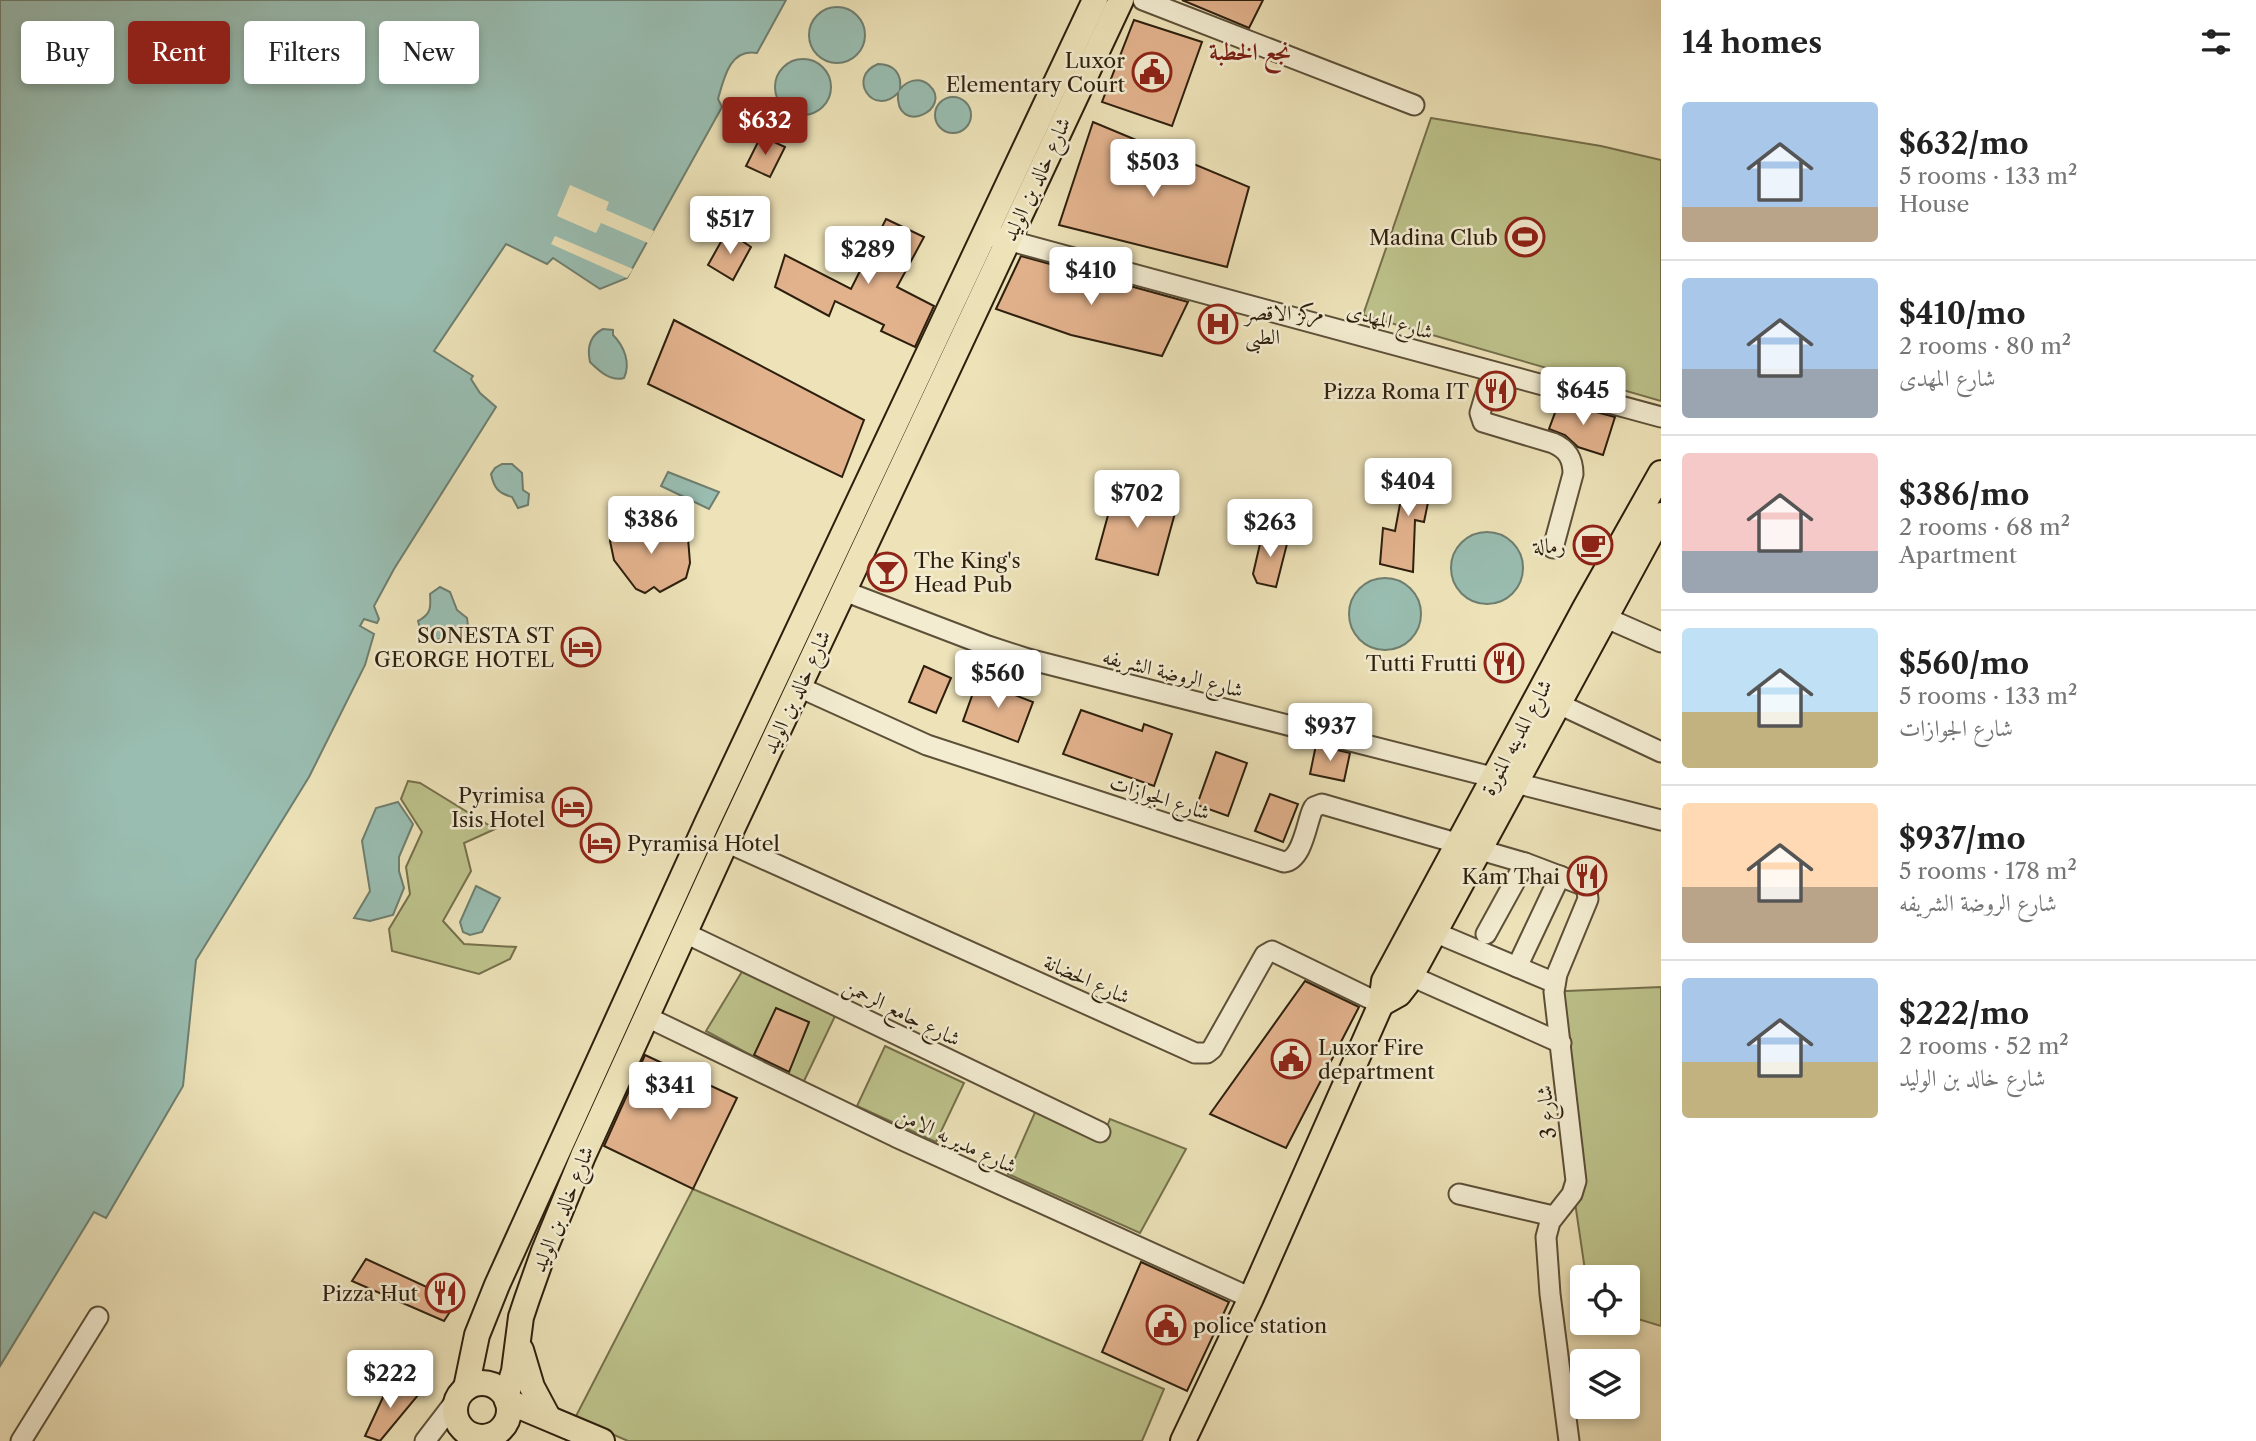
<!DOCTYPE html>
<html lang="en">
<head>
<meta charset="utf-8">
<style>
	:root { --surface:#fff; --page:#f6f6f6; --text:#222; --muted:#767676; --line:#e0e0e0; --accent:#8f2418 }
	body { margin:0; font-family:"Libre Caslon Text",Amiri,serif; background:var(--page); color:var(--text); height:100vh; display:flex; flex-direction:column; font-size:26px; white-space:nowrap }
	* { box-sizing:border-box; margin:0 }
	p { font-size:23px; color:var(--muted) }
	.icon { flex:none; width:38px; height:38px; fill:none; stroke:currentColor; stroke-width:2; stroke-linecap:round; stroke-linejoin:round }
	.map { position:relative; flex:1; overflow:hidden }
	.details { display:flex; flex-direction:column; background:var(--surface); width:595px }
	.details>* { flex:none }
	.guide { position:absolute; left:21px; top:21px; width:665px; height:63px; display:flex; gap:14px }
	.controls { position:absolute; left:1570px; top:1265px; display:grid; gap:14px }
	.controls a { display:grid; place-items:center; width:70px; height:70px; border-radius:7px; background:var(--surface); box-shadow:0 4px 10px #0003; font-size:35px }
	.price { position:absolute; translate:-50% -60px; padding:0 16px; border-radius:7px; background:#fff; color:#222; font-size:23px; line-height:46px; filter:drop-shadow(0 2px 4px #0008) }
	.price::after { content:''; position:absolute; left:50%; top:42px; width:21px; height:16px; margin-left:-10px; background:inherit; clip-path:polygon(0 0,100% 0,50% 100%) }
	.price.selected { background:var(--accent); color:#fff }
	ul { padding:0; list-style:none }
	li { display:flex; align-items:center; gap:21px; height:175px; padding:0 21px }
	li+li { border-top:2px solid var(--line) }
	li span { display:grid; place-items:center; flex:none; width:196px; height:140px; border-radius:7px; color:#555 }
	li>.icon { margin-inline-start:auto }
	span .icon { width:84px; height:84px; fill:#fffc; stroke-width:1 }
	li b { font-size:30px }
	h2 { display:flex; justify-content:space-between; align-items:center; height:84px; padding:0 21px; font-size:30px }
	.chip { padding:0 24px; border-radius:7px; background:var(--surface); box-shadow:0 4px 10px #0003; font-size:24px; line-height:63px }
	.chip.selected { background:var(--accent); color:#fff }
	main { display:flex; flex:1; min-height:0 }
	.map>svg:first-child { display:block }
	.green { fill:#bdc28b; stroke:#75704c; stroke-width:2; fill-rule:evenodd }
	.water { fill:#99bdb1; stroke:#6e7e6f; stroke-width:2 }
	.pier { fill:#ede2b8 }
	.building { fill:#e2b28d; stroke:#2d1f0d; stroke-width:2 }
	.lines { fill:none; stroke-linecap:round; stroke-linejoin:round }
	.minor-casing { stroke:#5d5038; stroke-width:23 }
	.major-casing { stroke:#2d1f0d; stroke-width:28 }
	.minor { stroke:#f3ecd1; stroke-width:19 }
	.major { stroke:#ede2b8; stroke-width:24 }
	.labels { text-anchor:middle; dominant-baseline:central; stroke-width:5; stroke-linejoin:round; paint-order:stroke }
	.poi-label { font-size:21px; fill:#2d1f0d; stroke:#f3ecd1; text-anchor:end }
	.street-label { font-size:21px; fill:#2d1f0d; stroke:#f3ecd1 }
	.quarter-label { font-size:24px; font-weight:bold; fill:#7a1f14; stroke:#f3ecd1 }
</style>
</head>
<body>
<main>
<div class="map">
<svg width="1661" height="1441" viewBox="0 0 1661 1441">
	<rect width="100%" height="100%" fill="#ede2b8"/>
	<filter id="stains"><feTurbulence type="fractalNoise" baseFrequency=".00286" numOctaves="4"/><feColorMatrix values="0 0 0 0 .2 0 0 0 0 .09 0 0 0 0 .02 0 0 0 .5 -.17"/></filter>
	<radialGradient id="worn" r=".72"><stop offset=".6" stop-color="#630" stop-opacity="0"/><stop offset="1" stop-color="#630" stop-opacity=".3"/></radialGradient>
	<g class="green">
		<polygon points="1431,118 1601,146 1661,160 1661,401 1363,315"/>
		<polygon points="408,781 420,783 495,829 464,843 471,871 443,921 464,944 516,947 510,959 479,974 392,951 389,929 410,894 406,867 422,832 401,799"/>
		<path d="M743 970 836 1014 803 1083 706 1031ZM776 1009 809 1022 789 1071 754 1056Z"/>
		<polygon points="1661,987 1661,1326 1628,1316 1628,1278 1586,1277 1544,992"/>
		<polygon points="885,1046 964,1083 936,1142 857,1106"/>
		<polygon points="1036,1110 1102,1139 1110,1119 1186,1149 1140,1233 1008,1174"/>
		<polygon points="693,1189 1164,1389 1142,1441 628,1441 575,1418"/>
	</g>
	<g class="water">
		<path d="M0 0H786L757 53C730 48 724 78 718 99L722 107 627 278 600 289 553 258 547 264 506 244 434 351 473 376 471 379 480 393 496 407 394 569 374 606 379 619 377 623 364 619 360 626 374 634 365 665 309 777 196 960 183 1086 106 1218 94 1212 0 1366Z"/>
		<circle cx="837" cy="35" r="28"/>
		<circle cx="803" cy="87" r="28"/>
		<path d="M878 64C894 64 902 74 900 89 907 81 919 76 929 85 955 109 895 138 898 93 873 118 846 77 878 64Z"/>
		<circle cx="953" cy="115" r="18"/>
		<path d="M603 329 613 330V335C624 346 631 363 624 378 611 382 599 371 590 362 587 348 589 336 603 329Z"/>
		<path d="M502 464H512L522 473 523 490 529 494 528 505 518 508 512 497C498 493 494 488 491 474L495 468Z"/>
		<polygon points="668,472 719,492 709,509 661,486"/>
		<circle cx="1487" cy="568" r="36"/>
		<circle cx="1385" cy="614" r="36"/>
		<path d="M440 587 450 592 457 610 467 618 469 634 424 642 418 621C431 614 431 608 430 594Z"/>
		<polygon points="398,802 413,824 399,857 399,871 404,888 393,915 370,921 354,918 370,891 362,841 376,808"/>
		<polygon points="476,886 500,898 482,932 470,935 463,932 460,922"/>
	</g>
	<g class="pier">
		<polygon points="570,185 609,202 606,210 654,231 648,243 601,223 596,233 557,216"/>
		<polygon points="555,236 633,269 627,278 551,244"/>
	</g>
	<g class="building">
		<polygon points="1182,0 1263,0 1249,28"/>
		<polygon points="1134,20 1202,42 1172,126 1102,102"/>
		<polygon points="1093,122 1249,187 1227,267 1059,225"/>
		<polygon points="761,136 785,147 770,177 746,166"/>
		<polygon points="886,219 924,237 897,287 934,306 915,347 881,331 884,325 835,301 829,316 775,287 785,255 851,289"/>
		<polygon points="727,231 751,247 733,280 708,265"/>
		<polygon points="1021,256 1188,302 1162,356 1071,335 996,309"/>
		<polygon points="674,320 864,420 842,477 648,384"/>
		<polygon points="1559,402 1615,417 1603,455 1578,447 1565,435 1549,429"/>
		<polygon points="1408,461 1435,468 1424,522 1415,520 1413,572 1380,564 1383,528 1395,531"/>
		<polygon points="1116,486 1178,502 1158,575 1096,559"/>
		<polygon points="630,525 666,525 677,531 678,538 688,538 690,563 686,578 660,592 654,587 645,593 636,589 614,560 610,541 611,535"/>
		<polygon points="1263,531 1288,540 1276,587 1257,583 1253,574"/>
		<polygon points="924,666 951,678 936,713 909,702"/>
		<polygon points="978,679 1008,688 1007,692 1033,702 1018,742 963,721"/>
		<polygon points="1081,710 1142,731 1144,724 1172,734 1154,786 1063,754"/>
		<polygon points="1316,745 1350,753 1344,781 1310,774"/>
		<polygon points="1216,752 1247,763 1228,816 1197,805"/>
		<polygon points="1270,794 1298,804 1283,842 1255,831"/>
		<polygon points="1305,981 1359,1007 1286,1148 1210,1114"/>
		<polygon points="776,1008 809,1022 789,1072 754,1055"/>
		<polygon points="645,1055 737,1098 693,1189 604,1146"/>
		<polygon points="366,1259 457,1301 444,1321 352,1281"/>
		<polygon points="1141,1262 1229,1302 1187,1391 1102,1352"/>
		<polygon points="390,1382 419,1394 380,1441 365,1436"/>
	</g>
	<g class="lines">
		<defs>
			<g id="minor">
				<polyline points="1143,0 1414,105"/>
				<polyline points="996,237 1661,417"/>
				<path d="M1492 372 1480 413 1483 422 1553 443C1567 449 1573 458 1573 474L1553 548"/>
				<polyline points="844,591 988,646 1028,659 1661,820"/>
				<polyline points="1595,613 1661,642"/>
				<path d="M799 687 927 745 1284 862C1302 860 1306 826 1312 811L1314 807 1322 804 1525 863 1583 885 1587 891 1588 899 1557 974 1554 992 1576 1181 1572 1194 1550 1222 1546 1237 1550 1294 1569 1441"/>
				<polyline points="1546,698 1661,752"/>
				<polyline points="726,842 1195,1053 1207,1053 1212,1049 1265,955 1272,951 1381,1004"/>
				<polyline points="1434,932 1555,983"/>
				<polyline points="685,933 1100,1132"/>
				<polyline points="1486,934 1525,863"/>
				<polyline points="1517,967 1560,876"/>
				<polyline points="1411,976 1561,1043"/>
				<polyline points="647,1017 896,1137 1251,1298"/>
				<polyline points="1459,1194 1553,1216"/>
				<polyline points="21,1441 98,1317"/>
				<polyline points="425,1441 458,1398"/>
				<polyline points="469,1441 476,1436"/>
			</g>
			<g id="major">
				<polyline points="1381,1004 1399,994 1406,985 1661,515"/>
				<polyline points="521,1350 532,1387 548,1417"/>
				<circle cx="482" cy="1410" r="27"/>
				<polyline points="466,1388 477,1335 497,1285 707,823 1095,0"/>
				<polyline points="506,1397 514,1371 521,1317 527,1299 544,1251 583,1156 726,842 1121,0"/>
				<polyline points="507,1401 602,1441"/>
				<polyline points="1183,1441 1251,1298 1381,1004 1384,981 1585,608 1661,473"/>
			</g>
		</defs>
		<use href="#minor" class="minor-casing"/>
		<use href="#major" class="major-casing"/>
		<use href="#minor" class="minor"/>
		<use href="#major" class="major"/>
	</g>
	<defs>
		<symbol id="civic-ring" viewBox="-11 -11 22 22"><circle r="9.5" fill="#f3ecd1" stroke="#8f2418" stroke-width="1.5"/><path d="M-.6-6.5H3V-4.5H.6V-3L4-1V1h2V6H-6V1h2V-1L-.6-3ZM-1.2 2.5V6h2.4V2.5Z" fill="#8f2418"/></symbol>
		<symbol id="stadium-ring" viewBox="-11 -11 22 22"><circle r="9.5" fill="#f3ecd1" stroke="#8f2418" stroke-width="1.5"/><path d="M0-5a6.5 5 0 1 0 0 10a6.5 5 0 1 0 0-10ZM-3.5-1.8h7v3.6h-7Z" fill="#8f2418"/></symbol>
		<symbol id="hospital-ring" viewBox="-11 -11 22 22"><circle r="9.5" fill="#f3ecd1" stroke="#8f2418" stroke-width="1.5"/><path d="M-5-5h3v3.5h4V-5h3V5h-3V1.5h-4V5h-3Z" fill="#8f2418"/></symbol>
		<symbol id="restaurant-ring" viewBox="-11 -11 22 22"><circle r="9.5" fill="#f3ecd1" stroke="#8f2418" stroke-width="1.5"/><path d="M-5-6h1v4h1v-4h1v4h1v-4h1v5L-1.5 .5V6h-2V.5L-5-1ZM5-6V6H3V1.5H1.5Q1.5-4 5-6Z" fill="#8f2418"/></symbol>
		<symbol id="cafe-ring" viewBox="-11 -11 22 22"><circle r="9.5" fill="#f3ecd1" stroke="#8f2418" stroke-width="1.5"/><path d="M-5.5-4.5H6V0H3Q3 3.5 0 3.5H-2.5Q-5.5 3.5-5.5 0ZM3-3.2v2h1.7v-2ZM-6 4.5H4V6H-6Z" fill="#8f2418"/></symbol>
		<symbol id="bar-ring" viewBox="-11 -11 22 22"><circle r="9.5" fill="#f3ecd1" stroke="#8f2418" stroke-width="1.5"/><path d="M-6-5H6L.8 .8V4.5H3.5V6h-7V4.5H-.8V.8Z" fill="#8f2418"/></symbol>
		<symbol id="hotel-ring" viewBox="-11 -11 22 22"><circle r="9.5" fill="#f3ecd1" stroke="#8f2418" stroke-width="1.5"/><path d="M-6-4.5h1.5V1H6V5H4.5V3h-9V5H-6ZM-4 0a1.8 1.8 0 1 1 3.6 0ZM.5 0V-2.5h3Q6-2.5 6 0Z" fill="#8f2418"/></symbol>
	</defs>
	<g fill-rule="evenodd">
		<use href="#civic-ring" x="1130" y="50" width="44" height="44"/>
		<use href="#stadium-ring" x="1503" y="215" width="44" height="44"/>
		<use href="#hospital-ring" x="1196" y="302" width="44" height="44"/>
		<use href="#restaurant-ring" x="1474" y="369" width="44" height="44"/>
		<use href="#cafe-ring" x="1571" y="523" width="44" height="44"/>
		<use href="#bar-ring" x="865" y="550" width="44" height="44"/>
		<use href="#hotel-ring" x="559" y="625" width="44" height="44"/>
		<use href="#restaurant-ring" x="1482" y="641" width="44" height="44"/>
		<use href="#hotel-ring" x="550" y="785" width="44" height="44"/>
		<use href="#hotel-ring" x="578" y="821" width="44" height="44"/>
		<use href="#restaurant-ring" x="1565" y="854" width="44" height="44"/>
		<use href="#civic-ring" x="1269" y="1037" width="44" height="44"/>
		<use href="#restaurant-ring" x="423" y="1271" width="44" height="44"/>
		<use href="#civic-ring" x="1144" y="1303" width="44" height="44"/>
	</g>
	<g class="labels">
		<g class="poi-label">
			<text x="1125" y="60">Luxor<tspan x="1125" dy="24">Elementary Court</tspan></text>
			<text x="1498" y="237">Madina Club</text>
			<text x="1245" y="312" text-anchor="start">مركز الاقصر<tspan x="1245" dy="24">الطبى</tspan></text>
			<text x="1469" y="391">Pizza Roma IT</text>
			<text x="1566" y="545">رمالة</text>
			<text x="914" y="560" text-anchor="start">The King's<tspan x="914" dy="24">Head Pub</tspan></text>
			<text x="554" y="635">SONESTA ST<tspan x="554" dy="24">GEORGE HOTEL</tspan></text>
			<text x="1477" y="663">Tutti Frutti</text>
			<text x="545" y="795">Pyrimisa<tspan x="545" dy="24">Isis Hotel</tspan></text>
			<text x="627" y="843" text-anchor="start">Pyramisa Hotel</text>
			<text x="1560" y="876">Kam Thai</text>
			<text x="1318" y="1047" text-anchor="start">Luxor Fire<tspan x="1318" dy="24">department</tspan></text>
			<text x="418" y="1293">Pizza Hut</text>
			<text x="1193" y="1325" text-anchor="start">police station</text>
		</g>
		<g class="street-label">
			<text transform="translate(1036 179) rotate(-65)">شارع خالد بن الوليد</text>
			<text transform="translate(1390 321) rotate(15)">شارع المهدى</text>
			<text transform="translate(1173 673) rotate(14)">شارع الروضة الشريفه</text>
			<text transform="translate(796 692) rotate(-65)">شارع خالد بن الوليد</text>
			<text transform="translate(1516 737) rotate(-62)">شارع المدينه المنورة</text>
			<text transform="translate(1160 797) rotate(18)">شارع الجوازات</text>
			<text transform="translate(1087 979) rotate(24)">شارع الحضانة</text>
			<text transform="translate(902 1012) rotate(26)">شارع جامع الرحمن</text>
			<text transform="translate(1546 1112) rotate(-96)">شارع 3</text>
			<text transform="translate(957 1140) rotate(25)">شارع مديريه الامن</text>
			<text transform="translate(562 1209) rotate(-68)">شارع خالد بن الوليد</text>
		</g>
		<g class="quarter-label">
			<text x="1250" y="51">نجع الخطبة</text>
		</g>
	</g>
	<rect width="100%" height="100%" filter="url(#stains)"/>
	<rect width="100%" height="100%" fill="url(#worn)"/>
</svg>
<div class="controls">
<a><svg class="icon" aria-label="locate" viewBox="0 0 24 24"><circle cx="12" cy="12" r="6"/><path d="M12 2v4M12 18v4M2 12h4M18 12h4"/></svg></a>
<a><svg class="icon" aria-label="layers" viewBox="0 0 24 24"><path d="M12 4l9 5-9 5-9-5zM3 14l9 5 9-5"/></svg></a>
</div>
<b class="price selected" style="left:765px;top:157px">$632</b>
<b class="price" style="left:1153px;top:199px">$503</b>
<b class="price" style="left:730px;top:256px">$517</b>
<b class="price" style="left:868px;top:286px">$289</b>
<b class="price" style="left:1091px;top:307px">$410</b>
<b class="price" style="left:1583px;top:427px">$645</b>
<b class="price" style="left:1408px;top:518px">$404</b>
<b class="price" style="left:1137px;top:530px">$702</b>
<b class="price" style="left:651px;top:556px">$386</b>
<b class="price" style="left:1270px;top:559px">$263</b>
<b class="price" style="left:998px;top:710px">$560</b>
<b class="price" style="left:1330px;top:763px">$937</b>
<b class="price" style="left:670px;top:1122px">$341</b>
<b class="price" style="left:390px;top:1410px">$222</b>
<div class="guide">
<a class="chip">Buy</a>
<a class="chip selected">Rent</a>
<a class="chip">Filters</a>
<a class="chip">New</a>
</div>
</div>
<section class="details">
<h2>14 homes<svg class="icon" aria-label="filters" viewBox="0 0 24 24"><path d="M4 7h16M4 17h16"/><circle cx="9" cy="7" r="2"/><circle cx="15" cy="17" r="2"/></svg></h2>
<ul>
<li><span style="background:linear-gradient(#a9c7e8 75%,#b9a48a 0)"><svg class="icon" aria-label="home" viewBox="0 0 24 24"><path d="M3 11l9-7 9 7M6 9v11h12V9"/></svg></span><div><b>$632/mo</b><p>5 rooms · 133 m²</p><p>House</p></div></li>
<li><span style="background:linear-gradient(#a9c7e8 65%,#9aa5b1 0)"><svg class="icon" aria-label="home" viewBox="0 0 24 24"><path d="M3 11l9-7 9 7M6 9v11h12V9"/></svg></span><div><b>$410/mo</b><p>2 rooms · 80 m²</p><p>شارع المهدى</p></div></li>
<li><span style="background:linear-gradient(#f6c9c9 70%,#9aa5b1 0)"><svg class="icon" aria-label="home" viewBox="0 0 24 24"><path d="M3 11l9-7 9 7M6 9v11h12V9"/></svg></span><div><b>$386/mo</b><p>2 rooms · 68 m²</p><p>Apartment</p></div></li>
<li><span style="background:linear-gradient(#bfe0f5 60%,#c2b280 0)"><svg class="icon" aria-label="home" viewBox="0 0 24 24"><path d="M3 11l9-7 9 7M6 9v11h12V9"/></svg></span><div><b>$560/mo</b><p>5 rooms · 133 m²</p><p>شارع الجوازات</p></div></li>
<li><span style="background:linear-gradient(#ffd9b3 60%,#b9a48a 0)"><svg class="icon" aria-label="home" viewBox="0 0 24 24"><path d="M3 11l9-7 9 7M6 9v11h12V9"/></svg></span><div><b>$937/mo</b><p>5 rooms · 178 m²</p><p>شارع الروضة الشريفه</p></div></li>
<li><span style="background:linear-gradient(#a9c7e8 60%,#c2b280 0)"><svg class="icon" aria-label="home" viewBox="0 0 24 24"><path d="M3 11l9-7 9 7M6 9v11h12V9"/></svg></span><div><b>$222/mo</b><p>2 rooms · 52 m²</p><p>شارع خالد بن الوليد</p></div></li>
</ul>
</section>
</main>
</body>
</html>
